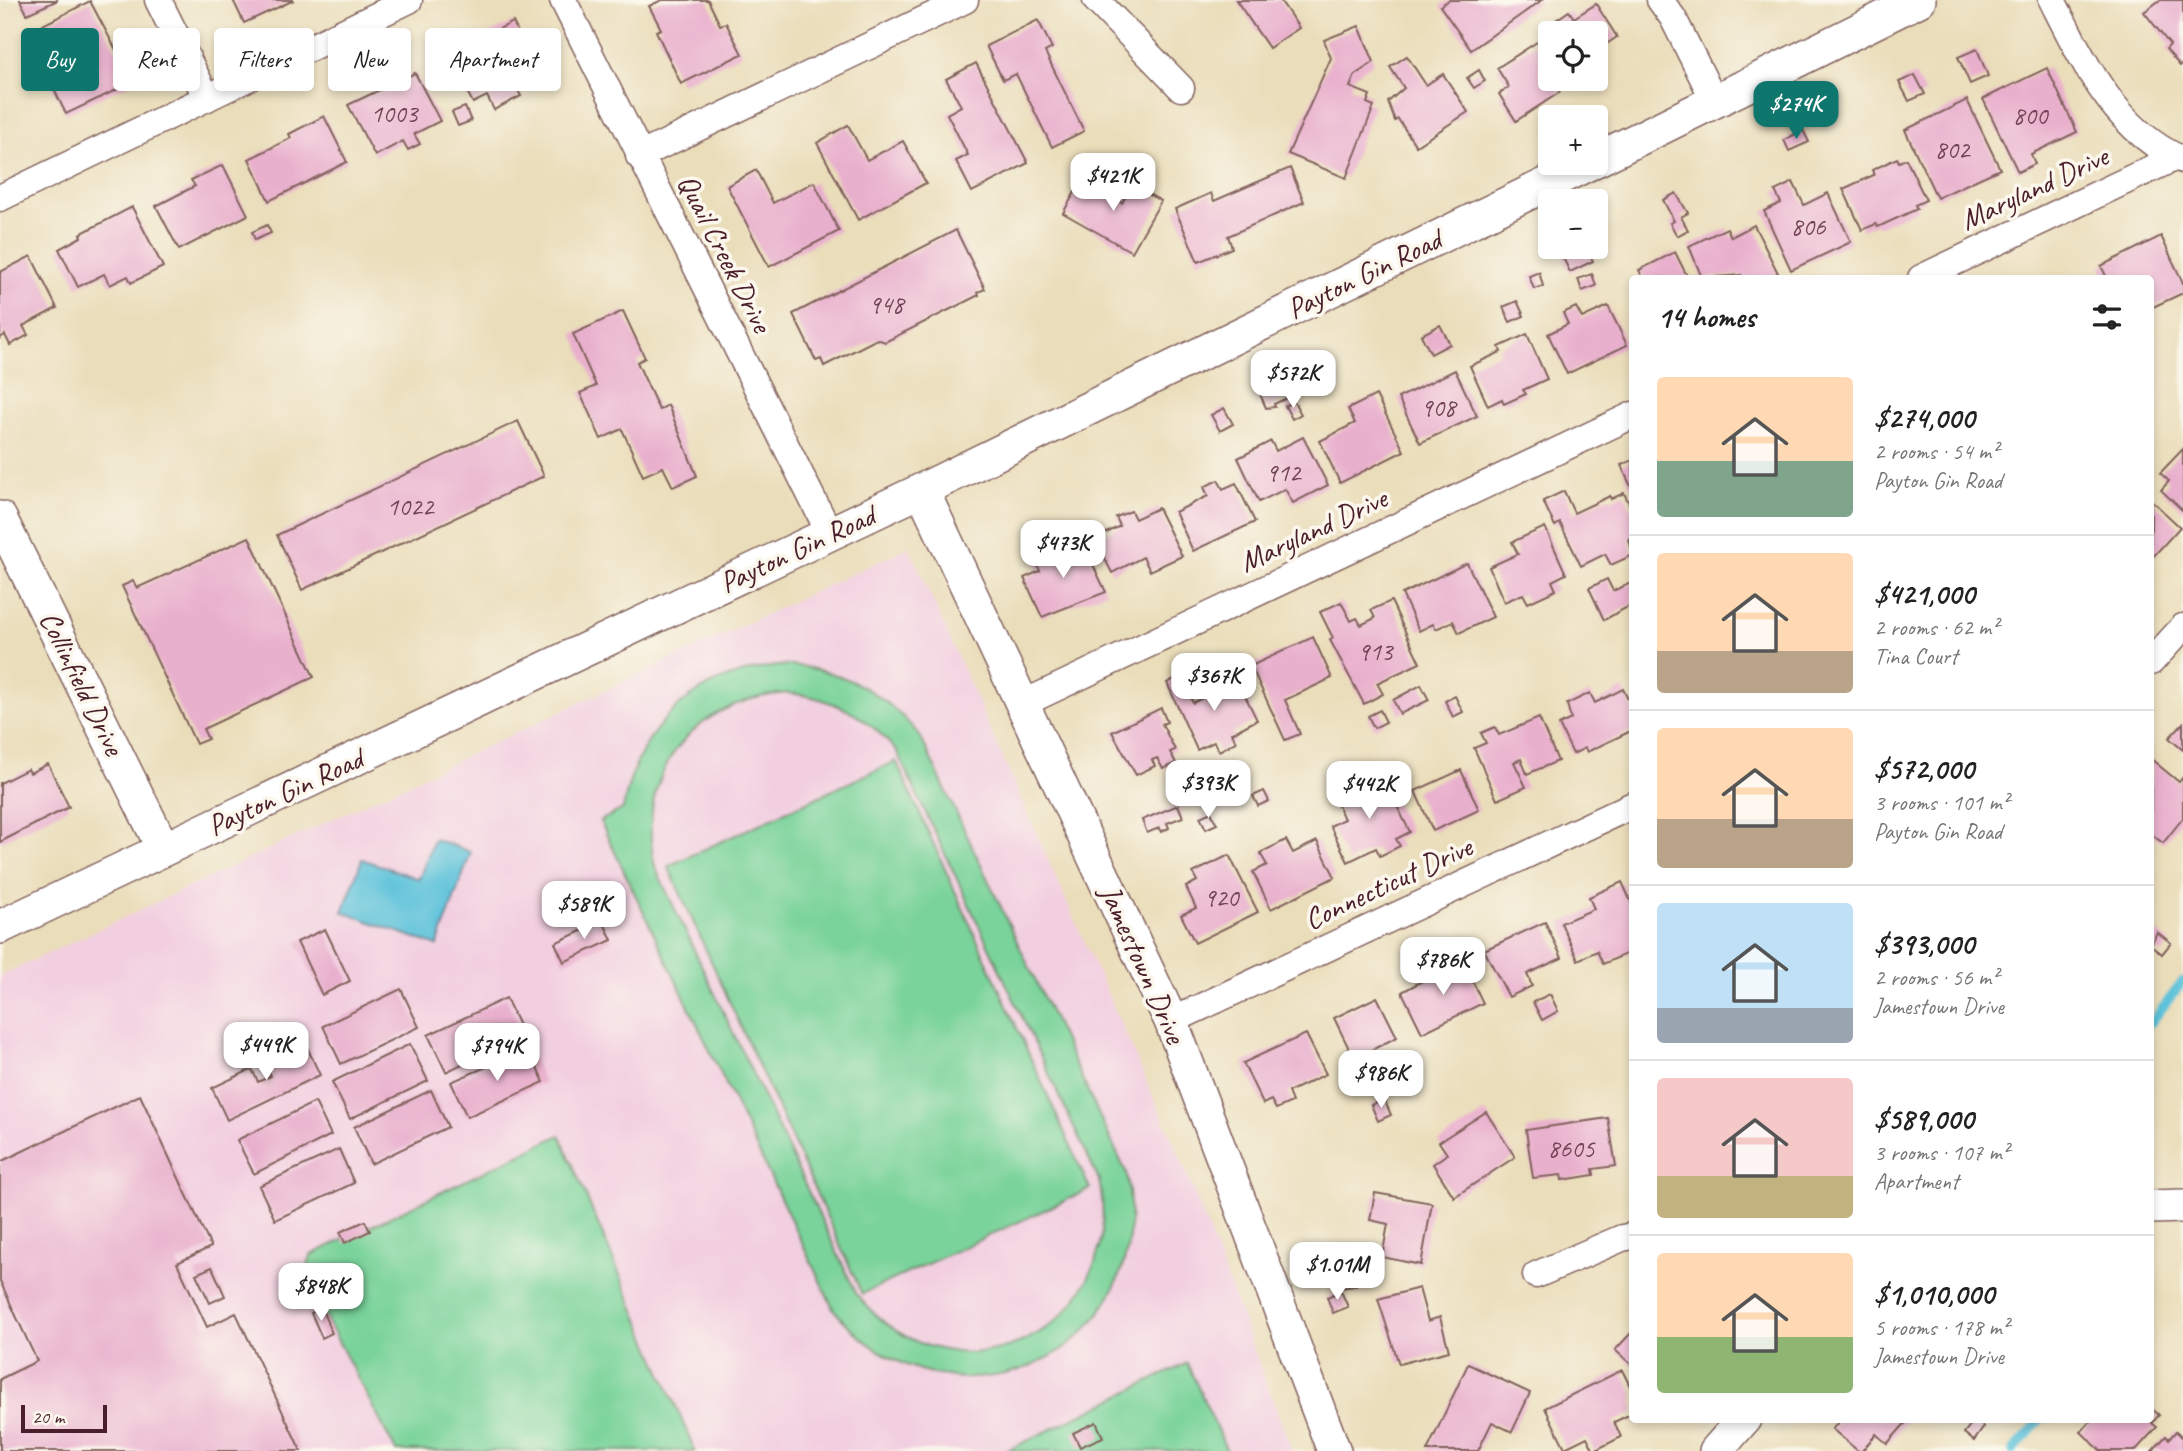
<!DOCTYPE html>
<html lang="en">
<head>
<meta charset="utf-8">
<style>
	:root { --surface:#fff; --page:#f2f2f2; --text:#222; --muted:#767676; --line:#e0e0e0; --accent:#0f766e }
	body { margin:0; font-family:Caveat,sans-serif; background:var(--page); color:var(--text); height:100vh; display:flex; flex-direction:column; font-size:26px; white-space:nowrap }
	* { box-sizing:border-box; margin:0 }
	p { font-size:23px; color:var(--muted) }
	.icon { flex:none; width:38px; height:38px; fill:none; stroke:currentColor; stroke-width:2; stroke-linecap:round; stroke-linejoin:round }
	.map { position:relative; flex:1; overflow:hidden }
	.details { position:absolute; left:1629px; top:275px; width:525px; height:1148px; display:flex; flex-direction:column; background:var(--surface); border-radius:7px; box-shadow:0 4px 10px #0003 }
	.details>* { flex:none }
	.banner { position:absolute; left:21px; top:28px; width:665px; height:63px; display:flex; gap:14px }
	.fabs { position:absolute; left:1538px; top:21px; display:grid; gap:14px }
	.fabs a { display:grid; place-items:center; width:70px; height:70px; border-radius:7px; background:var(--surface); box-shadow:0 4px 10px #0003; font-size:35px }
	.scale { position:absolute; left:21px; bottom:18px; width:86px; box-sizing:border-box; padding-left:7px; border:4px solid #4a1f2b; border-top:0; font-size:19px; line-height:24px; white-space:nowrap; color:#4a1f2b; -webkit-text-stroke:5px #fbf7ec; paint-order:stroke }
	.price { position:absolute; translate:-50% -60px; padding:0 16px; border-radius:14px; background:#fff; color:#222; font-size:23px; line-height:46px; filter:drop-shadow(0 2px 4px #0008) }
	.price::after { content:''; position:absolute; left:50%; top:42px; width:21px; height:16px; margin-left:-10px; background:inherit; clip-path:polygon(0 0,100% 0,50% 100%) }
	.price.on { background:var(--accent); color:#fff }
	ul { padding:0; list-style:none }
	li { display:flex; align-items:center; gap:21px; height:175px; padding:0 28px }
	li+li { border-top:2px solid var(--line) }
	li span { display:grid; place-items:center; flex:none; width:196px; height:140px; border-radius:7px; color:#555 }
	li>.icon { margin-inline-start:auto }
	span .icon { width:84px; height:84px; fill:#fffc; stroke-width:1 }
	li b { font-size:30px }
	h2 { display:flex; justify-content:space-between; align-items:center; height:84px; padding:0 28px; font-size:30px }
	.tag { padding:0 24px; border-radius:7px; background:var(--surface); box-shadow:0 4px 10px #0003; font-size:24px; line-height:63px }
	.tag.on { background:var(--accent); color:#fff }
	.map>svg:first-child { display:block }
	.built { fill:#f2cfe0 }
	.green { fill:#79d39a; stroke:#627962; stroke-width:2; fill-rule:evenodd }
	.water { fill:#5dc2da; stroke:#547082; stroke-width:2 }
	.lines { fill:none; stroke-linecap:round; stroke-linejoin:round }
	.stream { stroke:#5dc2da; stroke-width:9 }
	.building { fill:#e9b0cd }
	.minor-casing { stroke:#82625d; stroke-width:29 }
	.tertiary-casing { stroke:#82625d; stroke-width:36 }
	.minor { stroke:#fff; stroke-width:26 }
	.tertiary { stroke:#fff; stroke-width:33 }
	.labels { text-anchor:middle; dominant-baseline:central; stroke-width:7; stroke-linejoin:round; paint-order:stroke }
	.number-label { font-size:26px; fill:#724354 }
	.street-label { font-size:30px; fill:#4a1f2b; stroke:#fbf7ec }
</style>
</head>
<body>
<div class="map">
<svg width="2183" height="1451" viewBox="0 0 2183 1451">
	<rect width="100%" height="100%" fill="#fbf7ec"/>
	<filter id="ink" filterUnits="userSpaceOnUse"><feTurbulence type="fractalNoise" baseFrequency=".0143" numOctaves="2"/><feDisplacementMap in="SourceGraphic" scale="14" xChannelSelector="R" yChannelSelector="G"/><feConvolveMatrix kernelMatrix="1 2 1 2 8 2 1 2 1" color-interpolation-filters="sRGB"/></filter>
	<filter id="wash" filterUnits="userSpaceOnUse"><feTurbulence type="fractalNoise" baseFrequency=".00686" numOctaves="4" result="noise"/><feDisplacementMap in="SourceGraphic" scale="28" xChannelSelector="R" yChannelSelector="G"/><feGaussianBlur stdDeviation="1.57" result="paint"/><feColorMatrix in="noise" values="0 0 0 0 0 0 0 0 0 0 0 0 0 0 0 0 0 1.4 0 .05"/><feComposite in="paint" operator="in"/></filter>
	<g filter="url(#wash)">
		<rect width="100%" height="100%" fill="#eaddba"/>
		<polygon class="built" points="909,547 1185,1168 1292,1451 0,1451 0,976"/>
		<g class="green">
			<path d="M790 665C845 671 885 693 920 736L1126 1172C1163 1356 951 1451 834 1310L600 821 623 809C639 720 701 670 790 665ZM789 693C834 698 868 716 897 752L1099 1180C1130 1331 955 1416 857 1295L655 867C634 773 693 699 789 693Z"/>
			<polygon points="896,761 1090,1189 862,1294 668,866"/>
			<polygon points="560,1135 695,1451 396,1451 305,1278 311,1255"/>
			<polygon points="1187,1363 1227,1451 1006,1451"/>
		</g>
		<polygon class="water" points="434,839 471,852 437,946 343,912 362,859 419,879"/>
		<g class="lines">
			<g class="stream">
				<polyline points="2151,1023 2183,981"/>
				<polyline points="2013,1451 2041,1419"/>
			</g>
		</g>
		<g id="blocks">
			<g class="building">
				<polygon points="20,0 58,0 27,14"/>
				<polygon points="233,0 294,0 244,23"/>
				<polygon points="662,0 708,0 720,25 726,23 742,54 681,84 656,31 661,29 649,6"/>
				<polygon points="1236,0 1280,0 1299,28 1269,48"/>
				<polygon points="1449,0 1542,0 1471,50 1440,6"/>
				<polygon points="2160,0 2183,0 2183,63 2180,66 2166,49 2170,45 2144,12"/>
				<polygon points="90,1 133,82 66,114 43,67 70,55 63,41 35,55 25,34"/>
				<polygon points="1596,4 1617,37 1596,51 1596,33 1550,33 1550,79 1560,92 1516,121 1499,94 1509,87 1497,68 1557,29 1553,22 1569,11 1574,18"/>
				<polygon points="1038,20 1052,48 1045,52 1084,131 1052,147 1016,74 1003,80 986,46"/>
				<polygon points="513,22 531,59 508,71 521,96 494,110 487,96 473,103 451,61 464,55 461,48"/>
				<polygon points="1359,26 1374,62 1355,75 1350,87 1370,95 1367,103 1374,106 1346,178 1288,154 1331,58 1324,40"/>
				<polygon points="1977,49 1988,76 1970,84 1958,57"/>
				<polygon points="1407,56 1426,85 1443,74 1468,112 1416,146 1398,119 1395,121 1388,102 1404,88 1390,67"/>
				<polygon points="976,63 1028,163 972,192 956,161 968,155 947,114 961,106 946,79"/>
				<polygon points="2047,68 2077,132 2031,154 2035,164 2018,172 1983,99"/>
				<polygon points="1479,70 1485,81 1474,88 1467,78"/>
				<polygon points="415,73 440,121 414,134 420,144 408,150 403,141 375,156 348,105"/>
				<polygon points="1915,75 1925,94 1909,101 1899,82"/>
				<polygon points="1967,100 2000,169 1937,198 1905,130"/>
				<polygon points="465,107 471,121 458,126 452,112"/>
				<polygon points="324,116 347,162 269,201 249,159 291,138 289,134"/>
				<polygon points="848,125 867,160 903,141 926,183 858,220 817,143"/>
				<polygon points="1803,130 1809,142 1789,151 1784,140"/>
				<polygon points="1897,158 1899,162 1906,159 1926,200 1915,205 1917,209 1878,227 1876,224 1862,230 1843,189 1874,175 1872,170"/>
				<polygon points="223,165 248,215 179,250 156,206 195,186 191,180"/>
				<polygon points="1290,168 1304,202 1228,236 1232,248 1198,262 1175,209 1211,193 1214,201"/>
				<polygon points="756,170 773,203 814,182 839,231 769,267 727,186"/>
				<polygon points="1082,180 1122,203 1132,185 1161,201 1132,252 1063,213"/>
				<polygon points="1793,182 1804,205 1828,193 1851,242 1791,270 1764,211 1781,203 1775,191"/>
				<polygon points="1676,193 1688,213 1681,217 1688,230 1677,236 1670,223 1674,221 1663,200"/>
				<polygon points="132,207 163,267 131,283 128,276 110,285 104,274 78,287 59,249 81,237 80,234"/>
				<polygon points="267,225 271,233 255,240 252,232"/>
				<polygon points="1754,225 1778,273 1767,278 1742,278 1741,275 1702,278 1689,246 1727,228 1731,237"/>
				<polygon points="956,230 985,289 978,292 979,295 885,342 877,339 824,366 821,359 816,361 793,314"/>
				<polygon points="2161,236 2183,283 2183,293 2151,308 2151,278 2107,278 2101,266"/>
				<polygon points="1577,247 1586,247 1593,261 1570,272 1561,254"/>
				<polygon points="1675,252 1688,278 1643,278 1639,270"/>
				<polygon points="31,256 57,308 23,326 28,335 10,345 5,335 0,338 0,272"/>
				<polygon points="1539,272 1543,286 1534,289 1529,276"/>
				<polygon points="1592,274 1596,286 1582,291 1578,279"/>
				<polygon points="1517,301 1524,316 1510,322 1503,307"/>
				<polygon points="1608,306 1627,345 1567,374 1548,334 1568,324 1563,313 1576,307 1582,318"/>
				<polygon points="623,311 645,358 637,362 659,410 668,405 697,476 673,487 663,467 643,476 622,429 601,439 580,393 596,386 573,334"/>
				<polygon points="1440,325 1450,344 1431,354 1421,335"/>
				<polygon points="1527,334 1547,379 1523,390 1526,394 1504,404 1502,399 1488,406 1470,366 1501,352 1499,347"/>
				<polygon points="1455,370 1477,416 1420,443 1398,398"/>
				<polygon points="1281,385 1287,398 1274,404 1275,407 1266,408 1260,394"/>
				<polygon points="1376,395 1404,451 1340,483 1320,441 1355,423 1348,409"/>
				<polygon points="1294,402 1301,414 1292,419 1285,406"/>
				<polygon points="1224,408 1233,424 1220,431 1211,415"/>
				<polygon points="518,421 544,476 302,590 277,535"/>
				<polygon points="1303,437 1328,485 1293,503 1285,489 1259,502 1238,458 1271,441 1276,451"/>
				<polygon points="2183,449 2183,511 2161,490 2169,481 2160,473"/>
				<polygon points="1633,460 1633,491 1621,465"/>
				<polygon points="1218,480 1223,489 1236,483 1255,522 1193,551 1175,512 1208,496 1204,487"/>
				<polygon points="1564,491 1574,513 1610,496 1611,499 1624,493 1633,512 1633,537 1629,539 1633,555 1611,565 1605,554 1581,566 1560,523 1555,526 1543,501"/>
				<polygon points="2151,500 2180,527 2151,559"/>
				<polygon points="1158,508 1182,556 1150,571 1143,557 1112,573 1095,539 1120,526 1116,517 1131,511 1135,519"/>
				<polygon points="1545,527 1566,574 1552,581 1556,590 1528,603 1523,594 1504,602 1489,567 1518,554 1512,542"/>
				<polygon points="249,537 314,677 203,729 208,739 196,744 122,586 133,581 137,588"/>
				<polygon points="1054,544 1060,557 1084,546 1106,592 1042,617 1024,578 1040,571 1032,554"/>
				<polygon points="1467,563 1493,617 1459,633 1453,621 1436,629 1433,624 1419,631 1402,594"/>
				<polygon points="1607,579 1613,591 1633,582 1633,604 1604,620 1589,588"/>
				<polygon points="1391,601 1420,663 1377,683 1383,694 1364,704 1330,640 1333,638 1320,612 1341,602 1351,621 1357,618 1361,625 1375,618 1371,610"/>
				<polygon points="1313,637 1332,678 1285,700 1300,734 1285,740 1251,666"/>
				<polygon points="1180,676 1193,703 1210,694 1208,690 1236,677 1257,720 1232,733 1236,742 1219,751 1214,742 1197,750 1167,683"/>
				<polygon points="1421,685 1429,700 1400,714 1393,700"/>
				<polygon points="1623,689 1633,710 1633,730 1587,752 1585,748 1573,754 1559,725 1571,719 1567,704 1590,693 1595,703"/>
				<polygon points="1455,696 1463,712 1453,717 1445,701"/>
				<polygon points="1161,708 1167,722 1162,724 1175,750 1170,752 1176,763 1163,769 1157,758 1152,760 1155,766 1136,775 1112,732"/>
				<polygon points="1380,710 1386,722 1374,728 1368,716"/>
				<polygon points="1539,718 1558,761 1527,774 1521,759 1514,762 1526,787 1497,800 1474,748 1486,743 1481,733 1495,727 1499,735"/>
				<polygon points="2183,723 2183,750 2169,738"/>
				<polygon points="2151,759 2179,782 2183,777 2183,818 2163,843 2151,834"/>
				<polygon points="48,764 69,807 0,842 0,783 28,769 30,773"/>
				<polygon points="1461,770 1479,810 1433,831 1415,791"/>
				<polygon points="1382,776 1410,832 1396,839 1400,846 1380,856 1376,848 1348,862 1330,826 1344,819 1335,799"/>
				<polygon points="1264,791 1269,801 1258,806 1253,796"/>
				<polygon points="1178,805 1183,817 1167,823 1169,828 1161,832 1159,828 1147,833 1142,820"/>
				<polygon points="1211,812 1217,824 1206,829 1200,817"/>
				<polygon points="1286,840 1293,853 1317,841 1335,877 1271,909 1253,872 1267,865 1260,853"/>
				<polygon points="1229,855 1258,912 1195,943 1181,915 1196,908 1186,887 1197,881 1193,873"/>
				<polygon points="1622,882 1633,906 1633,951 1603,964 1597,951 1578,960 1561,923 1594,909 1589,897"/>
				<polygon points="603,921 612,940 564,962 555,943"/>
				<polygon points="1545,922 1562,958 1527,974 1532,986 1509,997 1484,950"/>
				<polygon points="325,929 350,981 322,995 297,942"/>
				<polygon points="2157,932 2171,943 2162,954 2151,945"/>
				<polygon points="1462,959 1483,1003 1422,1033 1402,992"/>
				<polygon points="401,989 419,1027 341,1064 323,1026"/>
				<polygon points="1550,994 1558,1011 1542,1020 1533,1002"/>
				<polygon points="1377,997 1397,1037 1354,1059 1334,1018"/>
				<polygon points="506,998 523,1034 446,1072 428,1035"/>
				<polygon points="1306,1034 1326,1074 1288,1092 1292,1102 1276,1109 1271,1100 1263,1104 1243,1063"/>
				<polygon points="305,1043 320,1075 227,1120 212,1088 252,1069 258,1082 271,1076 265,1062"/>
				<polygon points="410,1044 428,1081 350,1119 332,1082"/>
				<polygon points="528,1049 544,1082 467,1117 451,1082"/>
				<polygon points="431,1090 448,1127 371,1164 354,1127"/>
				<polygon points="140,1095 211,1247 177,1263 207,1327 236,1313 301,1451 0,1451 0,1379 37,1361 0,1281 0,1162"/>
				<polygon points="1384,1099 1391,1115 1378,1121 1371,1105"/>
				<polygon points="315,1102 331,1135 254,1174 237,1140"/>
				<polygon points="1486,1112 1515,1157 1454,1197 1433,1164 1447,1154 1439,1142"/>
				<polygon points="1608,1118 1616,1166 1593,1169 1594,1175 1562,1180 1561,1175 1533,1178 1526,1130"/>
				<polygon points="339,1149 354,1183 275,1220 259,1186"/>
				<polygon points="1375,1193 1432,1203 1421,1265 1382,1257 1388,1224 1370,1220"/>
				<polygon points="365,1221 370,1231 345,1243 340,1232"/>
				<polygon points="212,1267 225,1296 210,1303 196,1274"/>
				<polygon points="1355,1273 1356,1286 1340,1288 1340,1275"/>
				<polygon points="1419,1288 1428,1321 1440,1317 1449,1351 1399,1364 1378,1299"/>
				<polygon points="1341,1291 1348,1307 1333,1313 1327,1297"/>
				<polygon points="321,1308 332,1333 322,1338 311,1313"/>
				<polygon points="1633,1331 1633,1366 1615,1350"/>
				<polygon points="1468,1364 1530,1393 1512,1432 1492,1422 1478,1451 1427,1451"/>
				<polygon points="1622,1370 1633,1392 1633,1413 1614,1422 1621,1437 1594,1451 1587,1437 1565,1448 1545,1408"/>
				<polygon points="2151,1408 2159,1415 2152,1423 2157,1427 2135,1451 2101,1451 2081,1432 2092,1419 2151,1419"/>
				<polygon points="1841,1419 1909,1419 1887,1444 1876,1434 1862,1451 1858,1451 1832,1429"/>
				<polygon points="1975,1419 1984,1427 1974,1441 1964,1433"/>
				<polygon points="1096,1422 1103,1437 1080,1447 1073,1433"/>
				<polygon points="2176,1431 2183,1438 2183,1451 2152,1451 2166,1436 2169,1439"/>
			</g>
		</g>
	</g>
	<g filter="url(#ink)">
		<use href="#blocks" fill-opacity="0" stroke="#82625d" stroke-width="2"/>
		<g class="lines">
			<defs>
				<g id="minor">
					<polyline points="158,0 207,98"/>
					<polyline points="563,0 830,534"/>
					<polyline points="1096,0 1181,88"/>
					<polyline points="1660,0 1673,18 1715,102"/>
					<path d="M2052 0C2083 61 2116 132 2183 160"/>
					<polyline points="639,156 965,0"/>
					<polyline points="0,198 409,0"/>
					<polyline points="1921,278 2176,157"/>
					<polyline points="2151,662 2183,627"/>
					<polyline points="1022,704 1633,415"/>
					<polyline points="1171,1021 1633,805"/>
					<polyline points="1536,1275 1622,1238 1633,1236"/>
				</g>
				<g id="tertiary">
					<polyline points="1596,160 1919,0"/>
					<polyline points="922,490 1171,1021 1334,1451"/>
					<polyline points="0,518 163,848"/>
					<polyline points="0,927 922,490 1590,163"/>
					<polyline points="2151,1207 2183,1206"/>
					<polyline points="1716,1451 1744,1419"/>
				</g>
			</defs>
			<use href="#minor" class="minor-casing"/>
			<use href="#tertiary" class="tertiary-casing"/>
			<use href="#minor" class="minor"/>
			<use href="#tertiary" class="tertiary"/>
		</g>
	</g>
	<g class="labels">
		<g class="number-label">
			<text x="394" y="113">1003</text>
			<text x="2030" y="115">800</text>
			<text x="1952" y="149">802</text>
			<text x="1808" y="226">806</text>
			<text x="886" y="304">948</text>
			<text x="1438" y="407">908</text>
			<text x="1283" y="472">912</text>
			<text x="410" y="506">1022</text>
			<text x="1375" y="651">913</text>
			<text x="1221" y="897">920</text>
			<text x="1571" y="1148">8605</text>
		</g>
		<g class="street-label">
			<text transform="translate(2034 188) rotate(-25)">Maryland Drive</text>
			<text transform="translate(725 253) rotate(63)">Quail Creek Drive</text>
			<text transform="translate(1364 274) rotate(-26)">Payton Gin Road</text>
			<text transform="translate(1313 530) rotate(-25)">Maryland Drive</text>
			<text transform="translate(797 549) rotate(-25)">Payton Gin Road</text>
			<text transform="translate(82 683) rotate(64)">Collinfield Drive</text>
			<text transform="translate(285 792) rotate(-25)">Payton Gin Road</text>
			<text transform="translate(1388 883) rotate(-25)">Connecticut Drive</text>
			<text transform="translate(1143 964) rotate(66)">Jamestown Drive</text>
		</g>
	</g>
</svg>
<div class="fabs">
<a><svg class="icon" aria-label="locate" viewBox="0 0 24 24"><circle cx="12" cy="12" r="6"/><path d="M12 2v4M12 18v4M2 12h4M18 12h4"/></svg></a>
<a>+</a>
<a>−</a>
</div>
<div class="scale">20 m</div>
<b class="price on" style="left:1796px;top:141px">$274K</b>
<b class="price" style="left:1113px;top:213px">$421K</b>
<b class="price" style="left:1293px;top:410px">$572K</b>
<b class="price" style="left:1063px;top:580px">$473K</b>
<b class="price" style="left:1214px;top:713px">$367K</b>
<b class="price" style="left:1208px;top:820px">$393K</b>
<b class="price" style="left:1369px;top:821px">$442K</b>
<b class="price" style="left:584px;top:941px">$589K</b>
<b class="price" style="left:1443px;top:997px">$786K</b>
<b class="price" style="left:266px;top:1082px">$449K</b>
<b class="price" style="left:497px;top:1083px">$794K</b>
<b class="price" style="left:1381px;top:1110px">$986K</b>
<b class="price" style="left:1337px;top:1302px">$1.01M</b>
<b class="price" style="left:321px;top:1323px">$848K</b>
<div class="banner">
<a class="tag on">Buy</a>
<a class="tag">Rent</a>
<a class="tag">Filters</a>
<a class="tag">New</a>
<a class="tag">Apartment</a>
</div>
<section class="details">
<h2>14 homes<svg class="icon" aria-label="filters" viewBox="0 0 24 24"><path d="M4 7h16M4 17h16"/><circle cx="9" cy="7" r="2"/><circle cx="15" cy="17" r="2"/></svg></h2>
<ul>
<li><span style="background:linear-gradient(#ffd9b3 60%,#7fa58c 0)"><svg class="icon" aria-label="home" viewBox="0 0 24 24"><path d="M3 11l9-7 9 7M6 9v11h12V9"/></svg></span><div><b>$274,000</b><p>2 rooms · 54 m²</p><p>Payton Gin Road</p></div></li>
<li><span style="background:linear-gradient(#ffd9b3 70%,#b9a48a 0)"><svg class="icon" aria-label="home" viewBox="0 0 24 24"><path d="M3 11l9-7 9 7M6 9v11h12V9"/></svg></span><div><b>$421,000</b><p>2 rooms · 62 m²</p><p>Tina Court</p></div></li>
<li><span style="background:linear-gradient(#ffd9b3 65%,#b9a48a 0)"><svg class="icon" aria-label="home" viewBox="0 0 24 24"><path d="M3 11l9-7 9 7M6 9v11h12V9"/></svg></span><div><b>$572,000</b><p>3 rooms · 101 m²</p><p>Payton Gin Road</p></div></li>
<li><span style="background:linear-gradient(#bfe0f5 75%,#9aa5b1 0)"><svg class="icon" aria-label="home" viewBox="0 0 24 24"><path d="M3 11l9-7 9 7M6 9v11h12V9"/></svg></span><div><b>$393,000</b><p>2 rooms · 56 m²</p><p>Jamestown Drive</p></div></li>
<li><span style="background:linear-gradient(#f6c9c9 70%,#c2b280 0)"><svg class="icon" aria-label="home" viewBox="0 0 24 24"><path d="M3 11l9-7 9 7M6 9v11h12V9"/></svg></span><div><b>$589,000</b><p>3 rooms · 107 m²</p><p>Apartment</p></div></li>
<li><span style="background:linear-gradient(#ffd9b3 60%,#8fb573 0)"><svg class="icon" aria-label="home" viewBox="0 0 24 24"><path d="M3 11l9-7 9 7M6 9v11h12V9"/></svg></span><div><b>$1,010,000</b><p>5 rooms · 178 m²</p><p>Jamestown Drive</p></div></li>
</ul>
</section>
</div>
</body>
</html>
